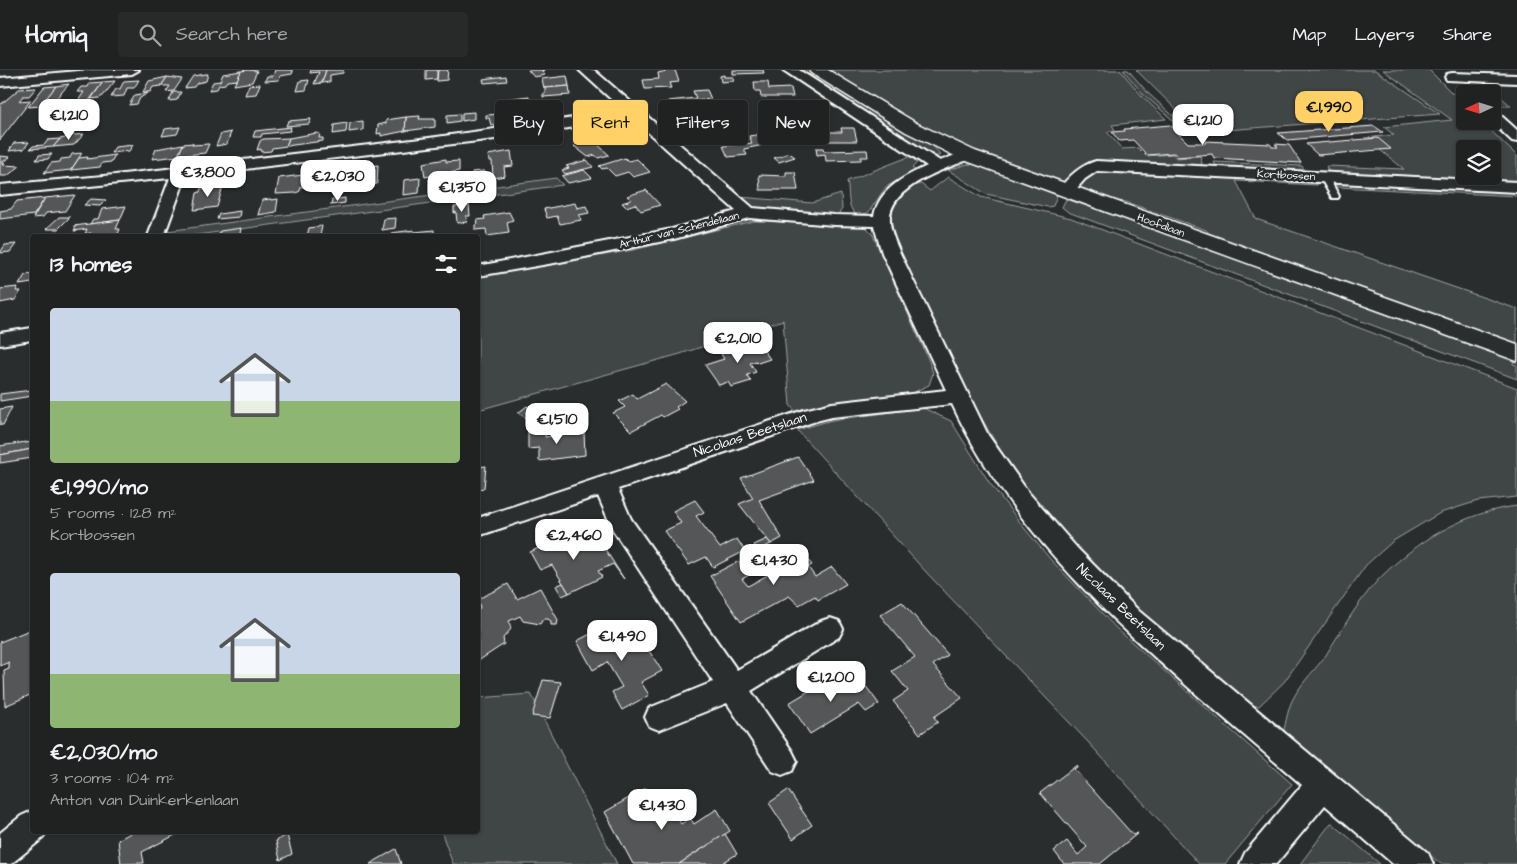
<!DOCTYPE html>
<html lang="en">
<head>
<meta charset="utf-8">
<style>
	:root { --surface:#202222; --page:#282a2a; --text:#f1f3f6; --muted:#a2a4a5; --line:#3d3f40; --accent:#ffd166 }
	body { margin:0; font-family:"Architects Daughter",sans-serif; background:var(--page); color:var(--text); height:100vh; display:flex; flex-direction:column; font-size:19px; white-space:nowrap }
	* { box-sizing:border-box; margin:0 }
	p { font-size:16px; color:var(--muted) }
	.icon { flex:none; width:28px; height:28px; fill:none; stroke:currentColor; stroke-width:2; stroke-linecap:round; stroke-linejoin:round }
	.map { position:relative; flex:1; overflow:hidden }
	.details { position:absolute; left:30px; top:164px; width:450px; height:600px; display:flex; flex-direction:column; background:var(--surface); border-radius:5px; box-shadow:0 1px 4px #0004,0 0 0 1px var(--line) }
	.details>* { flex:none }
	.guide { position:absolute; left:495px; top:30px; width:475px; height:45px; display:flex; gap:10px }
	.needle { width:32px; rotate:266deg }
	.buttons { position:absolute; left:1456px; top:15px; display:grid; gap:10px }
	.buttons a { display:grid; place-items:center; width:45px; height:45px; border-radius:5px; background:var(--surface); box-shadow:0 1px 4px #0004,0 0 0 1px var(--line); font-size:25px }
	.price { position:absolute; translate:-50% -42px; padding:0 11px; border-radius:10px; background:#fff; color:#222; font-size:16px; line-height:32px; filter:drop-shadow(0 1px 2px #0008) }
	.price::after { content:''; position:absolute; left:50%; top:30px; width:15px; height:11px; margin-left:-8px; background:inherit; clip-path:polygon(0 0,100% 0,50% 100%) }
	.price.active { background:var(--accent); color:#111 }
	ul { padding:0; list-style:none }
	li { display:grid; align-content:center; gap:10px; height:265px; padding:0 20px }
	li span { display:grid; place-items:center; height:155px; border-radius:5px; color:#555 }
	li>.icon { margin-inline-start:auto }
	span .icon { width:90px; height:90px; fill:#fffc; stroke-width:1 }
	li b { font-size:21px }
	h2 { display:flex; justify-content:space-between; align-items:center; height:60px; padding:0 20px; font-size:21px }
	.pill { padding:0 18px; border-radius:5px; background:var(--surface); box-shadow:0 1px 4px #0004,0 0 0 1px var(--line); font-size:18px; line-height:45px }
	.pill.active { background:var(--accent); color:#111 }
	header { display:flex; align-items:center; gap:30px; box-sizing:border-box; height:70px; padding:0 25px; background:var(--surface); border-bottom:1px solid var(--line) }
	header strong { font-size:24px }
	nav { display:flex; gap:28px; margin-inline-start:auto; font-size:18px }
	.search { width:350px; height:45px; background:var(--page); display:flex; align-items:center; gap:12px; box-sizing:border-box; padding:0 18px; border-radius:5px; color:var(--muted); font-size:19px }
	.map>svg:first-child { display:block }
	.green { fill:#414445; stroke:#a0a2a2; fill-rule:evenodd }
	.building { fill:#555758; stroke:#fff }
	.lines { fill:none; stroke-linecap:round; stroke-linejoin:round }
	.lane-casing { stroke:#fff; stroke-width:4 }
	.street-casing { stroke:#fff; stroke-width:4 }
	.secondary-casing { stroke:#fff; stroke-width:3 }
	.lane { fill:#2a2d2e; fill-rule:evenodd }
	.street { fill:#2a2d2e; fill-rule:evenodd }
	.secondary { fill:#2a2d2e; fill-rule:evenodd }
	.labels { text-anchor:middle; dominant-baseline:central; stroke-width:5; stroke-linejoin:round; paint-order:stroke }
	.far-street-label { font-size:11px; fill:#fff; stroke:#2a2d2e }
	.street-label { font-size:14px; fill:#fff; stroke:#2a2d2e }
</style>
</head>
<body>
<header>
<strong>Homiq</strong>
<div class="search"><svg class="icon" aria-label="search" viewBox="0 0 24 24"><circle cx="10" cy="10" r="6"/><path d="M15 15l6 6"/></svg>Search here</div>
<nav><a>Map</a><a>Layers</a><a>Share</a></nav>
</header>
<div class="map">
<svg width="1517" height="794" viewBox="0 0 1517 794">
	<rect width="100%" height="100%" fill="#2a2d2e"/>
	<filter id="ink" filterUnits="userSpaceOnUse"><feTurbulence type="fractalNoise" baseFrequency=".02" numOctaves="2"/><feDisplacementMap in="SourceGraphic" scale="10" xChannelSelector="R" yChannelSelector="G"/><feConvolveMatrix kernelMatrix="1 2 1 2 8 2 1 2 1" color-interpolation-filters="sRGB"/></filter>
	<g filter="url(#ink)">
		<g class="green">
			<polygon points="796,0 808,0 878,44 932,75 941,85 933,87"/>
			<polygon points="826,0 1120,0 1142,26 1166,49 1112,55 1115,60 1107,62 1122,79 1138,78 1146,86 1173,84 1176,88 1200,86 1203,98 1091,93 1084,96 1067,114 970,80 924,58"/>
			<polygon points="1123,0 1128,0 1149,24 1179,51 1174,51 1144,25"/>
			<polygon points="1136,0 1375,0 1440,44 1199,62"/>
			<path d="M1383 0H1429L1465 36V51H1481L1517 86V115L1339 105 1329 102 1326 97 1327 96 1404 99 1365 68 1394 65 1384 57 1452 50ZM1465 79H1492V106H1465Z"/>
			<path d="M1468 10C1480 10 1491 10 1500 18H1491L1511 36H1501L1493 28 1492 24H1487L1480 17H1469L1466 13Z"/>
			<path d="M911 86 917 93 912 98 915 100 886 117 868 143 856 145C846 136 850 123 847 111Z"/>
			<polygon points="1214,92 1302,96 1304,99 1298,103 1217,98"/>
			<polygon points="968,94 979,95 1057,125 1053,136 1048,137 986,124 948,100"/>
			<polygon points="1092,100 1313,110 1317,115 1236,111 1256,149 1517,239 1517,276 1212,167 1206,160 1126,132 1109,130 1076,118"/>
			<path d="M948 107 981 127 1071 148 1517 318V427L1478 431 1440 443 1393 471 1366 495 1284 612 1259 636H1250C1172 571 1091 506 1030 424 989 369 960 309 931 246 917 217 902 187 891 157 889 139 901 115 921 114L930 121Z"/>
			<polygon points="556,108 563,115 189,166 159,166 160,162"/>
			<polygon points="1333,110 1517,120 1517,126 1337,117"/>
			<polygon points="841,124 842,139 838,145 754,138 739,127 812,133"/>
			<polygon points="1066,129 1160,161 1514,290 1513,294 1517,295 1517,309 1068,142 1062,137"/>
			<polygon points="753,151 859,154 866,157 872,163 929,291 933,303 929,315 910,324 837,332 796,342 790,335 783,250 680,284 478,340 478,207 633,180"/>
			<polygon points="923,338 951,351 989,412 1025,459 1051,490 1117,559 1292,714 1225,794 1199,794 1088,672 926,502 797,360 832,350"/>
			<path d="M1517 436V794H1441L1283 664C1286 652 1288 637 1294 627 1302 612 1316 599 1326 585 1342 559 1358 532 1378 510 1415 472 1464 442 1517 436Z"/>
			<polygon points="531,624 617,794 453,794 441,761 478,761 478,628"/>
			<polygon points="1331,753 1332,753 1380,794 1300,794"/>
		</g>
		<g class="building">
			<polygon points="248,0 257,1 252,12 234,15 241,1"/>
			<polygon points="275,0 292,0 293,2 292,4 280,6 279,10 265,11 267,6 273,6"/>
			<polygon points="311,0 326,0 322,13 314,14 319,2 310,3"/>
			<polygon points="326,0 343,0 343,3 330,5 330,12 322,13"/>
			<polygon points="426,0 437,0 437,9 426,10"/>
			<polygon points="438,0 448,0 447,10 437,11"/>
			<polygon points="528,0 545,0 541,1 545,5 534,7"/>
			<polygon points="671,0 675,0 679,12 669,13 671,18 645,19 643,10 659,9 658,3"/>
			<polygon points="733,0 763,0 764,3 733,4"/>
			<polygon points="241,1 237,10 227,11 225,14 219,15 217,19 209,20 213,12 220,11 223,4"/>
			<polygon points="206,4 208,4 206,11 197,13 194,17 185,18 193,6"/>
			<polygon points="724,5 724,7 733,7 734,11 721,12 720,6"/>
			<polygon points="506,6 507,11 484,13 483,9"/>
			<polygon points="567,6 569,16 544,18 542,9"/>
			<polygon points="167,7 182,9 174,21 166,22 170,16 161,16"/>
			<polygon points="167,7 161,16 153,17 150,22 143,22 149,11"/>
			<polygon points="139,10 134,18 127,18 124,26 111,27 116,19 120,19 124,11"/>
			<polygon points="309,10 306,20 297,21 300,11"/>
			<polygon points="115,11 103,26 99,28 91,29 103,12"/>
			<polygon points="103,12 85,36 74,37 84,22 77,22 81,17 88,17 90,13"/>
			<polygon points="754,12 768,12 769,19 791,18 793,27 761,27 760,21 755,21"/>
			<polygon points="69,14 53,32 42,33 56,16"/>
			<polygon points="260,14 256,24 245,25 249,15"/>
			<polygon points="56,16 40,36 28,37 44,17"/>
			<polygon points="569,16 570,25 543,27 543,24 545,24 545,18"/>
			<polygon points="36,18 29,26 23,26 19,31 31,30 0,70 0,35 19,19"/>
			<polygon points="707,20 711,29 687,32 689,38 671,40 668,31 696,28 693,21"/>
			<polygon points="173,22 181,22 177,30 169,31"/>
			<polygon points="148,23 140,28 137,34 129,35 135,25"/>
			<polygon points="529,26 529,32 506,34 505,29"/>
			<polygon points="533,32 533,38 529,38 529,41 545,39 547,48 518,51 516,34"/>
			<polygon points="57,35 65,35 58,46 50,47"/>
			<polygon points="813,36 822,37 823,46 791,46 792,53 777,53 769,47 790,46 789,38"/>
			<polygon points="733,40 743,47 735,49 725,42"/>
			<polygon points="474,42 474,49 462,51 462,43"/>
			<polygon points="517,43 518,51 495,57 495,54 491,55 489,48 486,48 486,45"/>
			<polygon points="460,44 460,51 447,53 447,45"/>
			<polygon points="420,46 419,49 435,49 435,57 405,61 406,47"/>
			<polygon points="406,47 405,61 381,66 381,63 377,64 378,55 386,53 386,50"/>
			<polygon points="720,47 722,52 718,52 723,59 721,60 723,63 701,66 695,54 705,53 703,48"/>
			<polygon points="311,49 309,54 286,56 288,51"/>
			<polygon points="363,51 363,60 349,62 350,53"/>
			<polygon points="347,53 346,62 333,64 334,55"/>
			<polygon points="797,53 797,61 781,62 780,54"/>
			<polygon points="1170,55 1188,73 1206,73 1205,71 1270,74 1272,77 1278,77 1275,74 1289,75 1301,93 1214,88 1212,84 1178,87 1174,83 1147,85 1133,70 1119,71 1112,62 1125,61 1124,59"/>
			<polygon points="1374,56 1383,62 1287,70 1278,63"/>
			<polygon points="180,57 177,64 162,66 165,59"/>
			<polygon points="291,57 290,61 262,64 261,67 253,67 255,61"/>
			<polygon points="841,58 854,58 857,71 822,71 821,62 842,62"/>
			<polygon points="231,62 227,74 216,76 221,64"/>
			<polygon points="317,63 320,64 319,68 323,68 323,71 286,76 289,68"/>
			<polygon points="84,64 74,75 53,77 60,69 65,68 67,66"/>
			<polygon points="764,64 768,74 744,79 747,85 728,87 723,76 752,73 749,66"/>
			<polygon points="289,68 286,76 272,78 271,81 261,82 261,79 257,80 260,71 263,69"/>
			<polygon points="1378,68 1391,79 1318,85 1306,74"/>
			<polygon points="60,69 53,77 30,79 33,76 44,75 48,70"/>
			<polygon points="593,70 609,85 598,88 595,85 588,87 574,76"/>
			<polygon points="29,72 24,79 9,81 14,73"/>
			<polygon points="193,73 192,75 209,74 205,83 178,86 183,74"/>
			<polygon points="183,74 178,86 152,89 156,79"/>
			<polygon points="133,75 129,81 111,83 115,77"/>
			<polygon points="816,78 823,78 824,81 867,80 868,87 861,87 861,90 826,91 825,84 817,85"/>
			<polygon points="511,81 513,96 504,97 505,106 493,108 492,91 489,91 488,85"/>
			<polygon points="82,83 71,100 44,103 51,93 60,92 61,89 70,88 72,84"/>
			<polygon points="789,83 795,87 779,92 774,88"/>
			<polygon points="52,84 48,89 36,90 39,85"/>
			<polygon points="115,85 111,92 102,93 100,97 71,100 79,88 88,87 87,89"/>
			<polygon points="0,86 10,87 1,93 5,93 3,95 20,96 7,106 0,106"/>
			<polygon points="625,88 628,91 637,89 650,102 633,107 628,102 615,106 607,98 602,99 599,96"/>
			<polygon points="446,89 446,92 459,91 459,101 425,107 423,93"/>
			<polygon points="587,90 593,97 565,104 562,100 569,98 566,96"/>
			<polygon points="378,95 377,114 356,117 356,120 334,123 336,113 357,110 355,99"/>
			<polygon points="584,100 592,108 568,113 562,106"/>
			<polygon points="484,101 484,111 473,112 472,102"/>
			<polygon points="786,102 795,102 798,120 760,120 759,105 786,106"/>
			<polygon points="303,105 302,108 314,106 313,115 301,117 300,121 296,123 276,124 279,108"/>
			<polygon points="420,108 419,123 403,125 404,110"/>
			<polygon points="223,116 217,137 194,140 197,123 200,122 201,118"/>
			<polygon points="646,120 660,135 641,141 635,134 626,137 622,133 631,130 627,126"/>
			<polygon points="75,125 65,141 46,143 43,147 33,148 45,128"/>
			<polygon points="45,128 34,145 0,149 0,141 11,139 17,131"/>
			<polygon points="345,128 345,133 331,135 332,130"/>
			<polygon points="91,129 106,130 100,136 84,135"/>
			<polygon points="271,129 271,130 278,129 276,142 258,145 262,130"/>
			<polygon points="575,133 577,138 586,136 589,143 579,145 581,150 560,154 557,146 547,148 544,139"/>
			<polygon points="469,135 470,146 466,146 467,152 457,153 456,142 454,143 454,137"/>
			<polygon points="126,136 120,150 90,154 93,149 98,149 102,139"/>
			<polygon points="240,141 239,147 217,149 219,144"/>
			<polygon points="509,142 513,150 507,152 509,163 487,166 486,159 475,160 475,155 478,154 477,150 485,149 484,146"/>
			<polygon points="59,147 70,147 58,159 46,159"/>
			<polygon points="396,148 395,158 382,160 384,149"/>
			<polygon points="120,150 116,159 120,159 118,164 111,166 90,166 91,163 85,164 87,159 74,161 76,156 74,156"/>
			<polygon points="322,156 320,166 307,166 309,158"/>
			<polygon points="241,158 240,164 218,166 220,161"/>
			<polygon points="414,160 414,162 434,160 434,166 391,166 391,163"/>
			<polygon points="16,174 10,182 0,183 5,175"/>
			<polygon points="32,204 32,213 19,215 25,205"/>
			<polygon points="18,217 16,221 21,221 15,230 0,233 0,219"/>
			<polygon points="757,271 770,289 758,293 756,291 750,293 756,302 747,305 751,311 731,317 728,312 719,315 705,295 724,289 721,284 730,281 729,279"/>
			<polygon points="666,314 685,331 676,337 678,339 663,347 661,345 631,361 613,343 625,337 619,331 633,324 637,329"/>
			<polygon points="32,320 32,326 0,331 0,324"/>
			<polygon points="527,336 535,341 526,348 518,343"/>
			<polygon points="12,337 3,355 0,355 0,339"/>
			<polygon points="545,360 545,367 584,362 585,385 539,391 539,378 528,379 528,362"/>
			<polygon points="26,372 25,373 32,372 32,379 0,385 0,376"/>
			<polygon points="32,379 32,388 0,393 0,385"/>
			<polygon points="798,387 814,410 759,430 782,468 771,474 739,434 753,428 741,408"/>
			<polygon points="486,396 484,418 478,419 478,397"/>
			<polygon points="695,430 704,442 696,446 720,478 737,469 745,481 713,497 706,487 689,495 664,461 681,453 673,441"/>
			<polygon points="596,465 624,509 613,494 598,501 602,507 569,523 552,495 540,500 530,482 565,466 571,476"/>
			<polygon points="767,469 771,474 758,480 754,475"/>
			<polygon points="802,483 812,495 808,497 815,507 832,497 846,514 818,530 815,526 799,535 789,526 741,552 710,506 739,491 749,505 742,509 748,516 773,502 771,500"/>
			<polygon points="563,513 569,523 562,526 556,516"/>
			<polygon points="508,514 517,529 540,518 558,550 557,555 551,555 551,551 548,549 543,549 540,554 523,551 520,546 509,551 511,559 503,568 504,574 478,591 478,539 480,538 478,529"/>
			<polygon points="902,532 948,585 933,595 962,628 934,647 938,652 920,664 893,631 908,621 892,601 915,587 880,545"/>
			<polygon points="633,556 662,601 641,612 649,625 622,640 612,622 622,617 607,592 593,600 577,571 600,559 606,570"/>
			<polygon points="32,559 32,624 5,636 4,601 9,599 9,592 0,596 0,572"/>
			<polygon points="837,604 848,619 862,611 879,634 866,642 859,634 810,664 789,633"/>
			<polygon points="543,610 561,612 550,648 532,646"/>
			<polygon points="1077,695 1077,697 1074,699 1133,765 1138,763 1100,794 1064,794 1054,781 1067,771 1078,785 1087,777 1040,723"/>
			<polygon points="646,718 657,737 668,730 681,754 690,748 694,754 717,739 730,761 679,794 633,794 605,742"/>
			<polygon points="788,720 812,755 793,769 769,733"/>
			<polygon points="134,761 183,761 142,782 144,793 121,794 118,770"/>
			<polygon points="725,764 737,784 724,792 726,794 679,794"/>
			<polygon points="287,765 292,784 280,790 276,771"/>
			<polygon points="396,779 401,794 370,794"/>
		</g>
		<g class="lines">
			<defs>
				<polygon id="lane" points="1321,105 1327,105 1339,126 1338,128 1332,128 1320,107"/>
				<g id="street">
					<polygon points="89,0 139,0 132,4 0,16 0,8"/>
					<path d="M579 0H594L753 138 834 145 874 146C879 119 905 106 927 96L783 0H799L940 91 963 82H973L976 85 973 88C948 98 894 114 890 146 889 159 895 171 900 183L988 365 1028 422 1077 478 1139 541 1428 783 1433 794H1393L1325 735 1276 794H1240L1245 783 1302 715C1173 602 1026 493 952 334L832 347 816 351 618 419 631 449 737 600 821 551 830 548 839 551 843 559 839 567 751 621 792 681 797 691 792 701 782 705 772 701 727 633 659 660 649 656 645 647 649 638 713 612 613 460 598 426 478 466V448L804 340 832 333 946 320 882 183 874 156 834 155 749 148 674 169 560 192 478 206V196L672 159 736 141 632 48 512 67 186 106 164 166H148L170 108 0 125V115L115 105 429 68 624 41Z"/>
					<polygon points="1452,3 1517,5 1517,13 1447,10 1445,7 1447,4"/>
					<polygon points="1492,41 1497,42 1517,60 1517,72 1512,71 1491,51 1492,51"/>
					<path d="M1096 91 1517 112V122L1097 101 1085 109 1072 124H1060L1058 121C1068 107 1079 96 1096 91Z"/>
					<polygon points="32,258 32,270 0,275 0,263"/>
					<polygon points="32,741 32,761 46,761 43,768 11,794 0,794 0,763 21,746"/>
				</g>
				<polygon id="secondary" points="809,0 828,0 918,54 975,81 1517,274 1517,291 961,89 906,62 811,3"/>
			</defs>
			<use href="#lane" class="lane-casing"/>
			<use href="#street" class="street-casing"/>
			<use href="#secondary" class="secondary-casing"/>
			<use href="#lane" class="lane"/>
			<use href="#street" class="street"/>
			<use href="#secondary" class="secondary"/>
		</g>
	</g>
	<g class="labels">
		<g class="far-street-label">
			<text transform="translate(1286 105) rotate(3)">Kortbossen</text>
			<text transform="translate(1161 155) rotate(20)">Hoofdlaan</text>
			<text transform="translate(679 160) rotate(-14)">Arthur van Schendellaan</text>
		</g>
		<g class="street-label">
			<text transform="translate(750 365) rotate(-18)">Nicolaas Beetslaan</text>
			<text transform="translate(1121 537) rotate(44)">Nicolaas Beetslaan</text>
		</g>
	</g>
</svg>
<div class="buttons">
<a><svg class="needle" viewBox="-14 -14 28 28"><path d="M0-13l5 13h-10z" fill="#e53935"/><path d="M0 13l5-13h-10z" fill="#a2a4a5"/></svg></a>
<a><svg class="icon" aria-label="layers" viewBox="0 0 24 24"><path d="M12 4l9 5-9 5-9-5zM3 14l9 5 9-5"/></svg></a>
</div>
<b class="price active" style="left:1329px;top:63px">€1,990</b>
<b class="price" style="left:69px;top:71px">€1,210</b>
<b class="price" style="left:1203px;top:76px">€1,210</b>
<b class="price" style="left:208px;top:128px">€3,800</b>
<b class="price" style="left:338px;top:132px">€2,030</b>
<b class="price" style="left:462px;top:143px">€1,350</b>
<b class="price" style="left:738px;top:294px">€2,010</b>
<b class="price" style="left:557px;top:375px">€1,510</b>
<b class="price" style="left:574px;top:491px">€2,460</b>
<b class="price" style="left:774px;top:516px">€1,430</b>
<b class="price" style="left:622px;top:592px">€1,490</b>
<b class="price" style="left:831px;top:633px">€1,200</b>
<b class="price" style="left:662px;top:761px">€1,430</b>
<div class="guide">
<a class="pill">Buy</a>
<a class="pill active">Rent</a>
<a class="pill">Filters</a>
<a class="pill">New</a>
</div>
<section class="details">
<h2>13 homes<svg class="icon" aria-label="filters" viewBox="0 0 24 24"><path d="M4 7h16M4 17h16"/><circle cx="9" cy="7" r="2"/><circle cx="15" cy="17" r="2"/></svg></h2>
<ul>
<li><span style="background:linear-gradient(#c9d6e8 60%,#8fb573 0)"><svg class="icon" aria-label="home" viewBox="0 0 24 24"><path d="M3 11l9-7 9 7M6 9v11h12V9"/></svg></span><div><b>€1,990/mo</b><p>5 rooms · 128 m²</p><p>Kortbossen</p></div></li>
<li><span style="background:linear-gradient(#c9d6e8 65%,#8fb573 0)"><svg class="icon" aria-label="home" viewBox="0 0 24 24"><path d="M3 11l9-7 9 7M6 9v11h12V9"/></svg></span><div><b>€2,030/mo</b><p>3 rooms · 104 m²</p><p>Anton van Duinkerkenlaan</p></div></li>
</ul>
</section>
</div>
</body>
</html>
